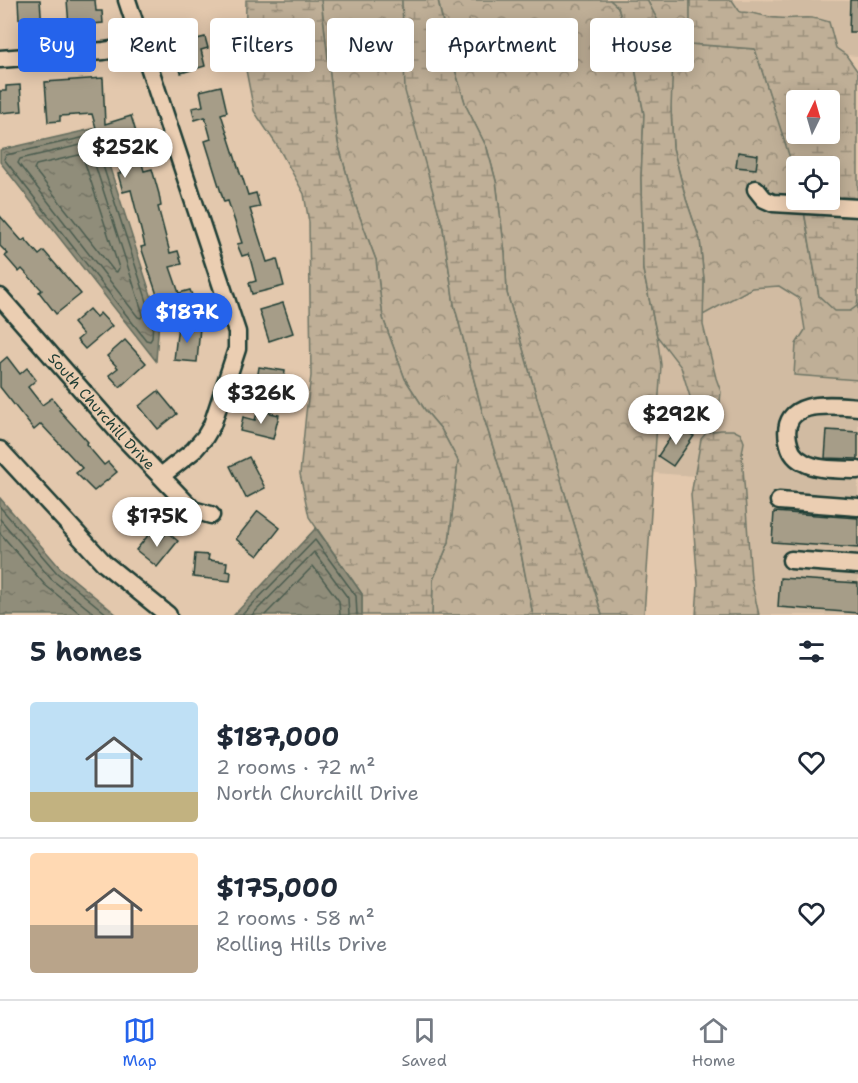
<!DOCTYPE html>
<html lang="en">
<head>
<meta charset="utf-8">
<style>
	:root { --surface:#fff; --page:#f6f6f7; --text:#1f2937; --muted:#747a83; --line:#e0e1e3; --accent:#2563eb }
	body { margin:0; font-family:"Shantell Sans",sans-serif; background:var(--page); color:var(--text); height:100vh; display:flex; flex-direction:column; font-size:22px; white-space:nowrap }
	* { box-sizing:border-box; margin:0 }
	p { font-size:20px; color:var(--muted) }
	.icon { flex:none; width:33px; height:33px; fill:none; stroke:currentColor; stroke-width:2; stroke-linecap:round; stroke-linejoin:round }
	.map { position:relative; height:615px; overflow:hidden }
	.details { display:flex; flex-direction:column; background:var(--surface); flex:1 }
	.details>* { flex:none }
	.top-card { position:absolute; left:18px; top:18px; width:822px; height:54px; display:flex; gap:12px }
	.needle { width:39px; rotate:5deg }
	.fabs { position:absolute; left:786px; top:90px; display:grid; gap:12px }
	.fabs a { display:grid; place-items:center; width:54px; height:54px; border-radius:6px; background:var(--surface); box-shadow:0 3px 15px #0003; font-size:30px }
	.price { position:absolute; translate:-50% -51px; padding:0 14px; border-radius:21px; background:#fff; color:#222; font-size:20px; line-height:39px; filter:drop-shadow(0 2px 3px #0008) }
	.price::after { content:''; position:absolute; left:50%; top:36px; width:18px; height:14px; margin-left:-9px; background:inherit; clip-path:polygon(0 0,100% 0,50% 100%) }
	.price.active { background:var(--accent); color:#fff }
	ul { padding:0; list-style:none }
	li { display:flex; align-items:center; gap:18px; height:150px; padding:0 30px }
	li+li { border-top:2px solid var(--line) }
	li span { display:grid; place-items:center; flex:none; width:168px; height:120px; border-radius:6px; color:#555 }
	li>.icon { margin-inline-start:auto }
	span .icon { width:72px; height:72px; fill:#fffc; stroke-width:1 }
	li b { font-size:26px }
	h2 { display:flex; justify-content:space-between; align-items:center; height:72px; padding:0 30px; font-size:26px }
	.chip { padding:0 21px; border-radius:6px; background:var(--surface); box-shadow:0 3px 15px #0003; font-size:21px; line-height:54px }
	.chip.active { background:var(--accent); color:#fff }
	.tab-bar { display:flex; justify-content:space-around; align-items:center; height:84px; border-top:2px solid var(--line); background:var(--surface); font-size:16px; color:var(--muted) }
	.tab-bar a { display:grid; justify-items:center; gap:3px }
	.tab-bar .active { color:var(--accent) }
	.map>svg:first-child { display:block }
	.built { fill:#d1bba2 }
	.forest { fill:url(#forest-crowns); stroke:#6f7666; stroke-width:1.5 }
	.wetland { fill:url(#wetland-marsh); stroke:#6f7666; stroke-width:1.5; fill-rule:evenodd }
	.water { fill:url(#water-ripples); stroke:#636d5e; stroke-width:1.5 }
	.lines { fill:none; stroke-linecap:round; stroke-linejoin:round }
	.shore { stroke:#4c5d50; stroke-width:1.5 }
	.building { fill:#a69d88; stroke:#1f3d34; stroke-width:1.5 }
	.minor-casing { stroke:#1f3d34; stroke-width:21 }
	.minor { stroke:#ebceb2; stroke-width:16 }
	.labels { text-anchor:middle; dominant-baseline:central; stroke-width:5; stroke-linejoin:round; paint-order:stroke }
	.street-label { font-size:15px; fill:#1f3d34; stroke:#ebceb2 }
</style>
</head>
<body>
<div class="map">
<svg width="858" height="615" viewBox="0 0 858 615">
	<defs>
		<pattern id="forest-crowns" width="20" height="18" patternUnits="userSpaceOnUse" patternTransform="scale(1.5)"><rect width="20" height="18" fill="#bfaf97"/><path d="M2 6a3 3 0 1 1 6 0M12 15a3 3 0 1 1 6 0" fill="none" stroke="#9b907c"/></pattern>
		<pattern id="wetland-marsh" width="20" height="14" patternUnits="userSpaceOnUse" patternTransform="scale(1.5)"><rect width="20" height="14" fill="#bfaf97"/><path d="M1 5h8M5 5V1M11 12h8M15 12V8" fill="none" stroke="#9b907c"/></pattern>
		<pattern id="water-ripples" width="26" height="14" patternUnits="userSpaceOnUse" patternTransform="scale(1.5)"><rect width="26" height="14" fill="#908d7a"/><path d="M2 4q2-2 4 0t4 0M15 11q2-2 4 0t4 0" fill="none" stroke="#757465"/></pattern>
	</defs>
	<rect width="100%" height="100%" fill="#e3c8ad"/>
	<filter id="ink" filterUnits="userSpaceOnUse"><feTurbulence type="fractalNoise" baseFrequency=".0167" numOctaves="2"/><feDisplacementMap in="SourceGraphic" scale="12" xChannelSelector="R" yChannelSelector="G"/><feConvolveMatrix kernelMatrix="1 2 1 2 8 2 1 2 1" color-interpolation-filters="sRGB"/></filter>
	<g filter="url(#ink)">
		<g class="built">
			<polygon points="732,0 858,1 858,56 846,55 836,48 828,22 815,17 776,18 756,12 740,12"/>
			<polygon points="779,286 800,299 805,330 796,344 794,375 858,380 858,615 759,615 751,579 742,454 744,442 733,430 707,432 701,439 695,476 654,473 661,365 657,336 681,367 694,410 721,392 716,378 703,325 703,315 752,288"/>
		</g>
		<g class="forest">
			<polygon points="321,0 402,0 404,41 415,122 443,228 454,304 484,418 503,479 520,548 533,615 432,615 433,580 449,542 458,461 441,429 425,410 405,379 383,318 376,260 355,204 338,143"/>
			<polygon points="438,0 610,0 618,7 635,68 644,114 641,178 643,270 657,336 661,365 644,615 602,615 555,461 507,293 505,253 496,181 487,148 466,106 448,47"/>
			<polygon points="647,0 690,0 691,44 755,49 795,171 796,200 802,200 819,296 857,306 858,300 858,380 794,375 796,344 805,330 800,299 779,286 752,288 703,315 704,280 700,240 686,199 673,148 671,109 659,23"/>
		</g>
		<g class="wetland">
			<polygon points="246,0 321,0 338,143 355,204 376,260 383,318 405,379 425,410 441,429 458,461 449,542 433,580 432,615 362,615 362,594 309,517 300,474 306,413 311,376 309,222 304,194 278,147 254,111 245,65"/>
			<polygon points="402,0 438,0 448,47 466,106 487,148 496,181 505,253 507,293 555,461 602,615 533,615 520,548 503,479 484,418 454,304 443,228 405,91"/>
			<polygon points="610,0 647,0 659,23 673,59 671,109 673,148 686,199 700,240 704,280 703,325 716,378 721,392 719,411 705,415 694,410 681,367 657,336 643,270 641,178 644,114 635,68 618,7"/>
			<path d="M690 0H732L740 12C755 12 765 17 778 18 798 20 808 14 829 22L836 48 846 55 858 72V300L857 306 850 311H835L819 296 802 200H830V166H796V177L755 49 690 44ZM796 100H830V134H796Z"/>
			<polygon points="721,430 733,430 741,434 744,442 742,454 751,579 759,615 696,615 698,585 691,495 701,439 707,432"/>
		</g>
		<g class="water">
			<polygon points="97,128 159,320 156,361 0,162 0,150"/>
			<polygon points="0,498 61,569 117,615 0,615"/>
			<polygon points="316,528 362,594 362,615 234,615"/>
		</g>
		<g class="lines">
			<g class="shore">
				<polygon points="90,136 94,138 153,320 152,338 150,341 146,340 4,159 6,155"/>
				<polygon points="85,144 89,146 143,314 141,318 138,317 18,163 20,159"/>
				<polygon points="79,155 83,157 119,268 117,272 114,271 34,169 36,165"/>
				<polyline points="0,507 57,573 108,615"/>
				<polyline points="0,519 51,579 96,615"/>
				<polyline points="0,533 45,585 82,615"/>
				<polyline points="242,615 315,540 356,596 357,615"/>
				<polyline points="252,615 314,552 348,598 349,615"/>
				<polyline points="265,615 313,566 339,601 340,615"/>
			</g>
		</g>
		<g class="building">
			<polygon points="18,0 40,0 42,27 28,28 27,18 19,19"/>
			<polygon points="67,0 95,0 96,11 102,11 103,23 69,26"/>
			<polygon points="850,0 858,0 858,32 849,32"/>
			<polygon points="205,37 208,48 201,50 205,66 181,73 173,45"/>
			<polygon points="103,78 105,124 131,116 139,142 136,142 144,171 152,169 159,194 161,206 158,207 170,253 178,251 182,264 170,267 179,293 190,290 195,303 163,313 141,247 145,246 131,190 123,192 118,174 121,173 115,149 103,152 92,114 60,116 60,121 48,122 45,82"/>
			<polygon points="20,85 22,111 0,113 0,91 6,91 6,86"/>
			<polygon points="221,86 227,112 221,114 241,176 242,176 248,195 256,193 260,207 250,209 267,262 277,259 284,286 252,294 249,283 256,281 249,254 242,256 237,244 242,243 228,201 224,202 205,141 211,139 205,117 195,120 192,108 203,106 200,91"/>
			<polygon points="738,152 758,155 756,169 736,167"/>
			<polygon points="0,216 22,241 25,239 39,255 44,251 81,294 56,314 39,292 42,290 22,269 19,272 5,256 8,254 0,246"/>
			<polygon points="283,303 293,333 269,341 259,310"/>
			<polygon points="89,309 96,317 100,313 112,326 85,349 77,340 83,335 73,323"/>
			<polygon points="178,325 200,327 197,362 174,360"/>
			<polygon points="125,340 146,363 120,387 109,375 118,368 107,356"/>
			<polygon points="7,357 20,374 27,368 36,380 28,387 42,405 52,398 61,409 59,410 88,442 86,444 104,465 108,462 117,472 94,491 76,473 82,468 41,424 34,430 0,387 0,363"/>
			<polygon points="259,367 285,371 282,397 255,393"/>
			<polygon points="158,391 177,414 158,429 139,406"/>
			<polygon points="258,410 279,415 273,439 240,431 243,417 255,420"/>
			<polygon points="678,426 694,436 673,466 658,456"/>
			<polygon points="827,430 858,432 858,459 825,458"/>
			<polygon points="249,457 265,488 246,498 230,466"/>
			<polygon points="258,511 280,528 258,556 236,539"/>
			<polygon points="774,512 858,518 858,548 772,542"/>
			<polygon points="167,532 178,541 157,567 136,550 150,533 160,541"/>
			<polygon points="195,554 209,555 208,560 227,562 226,571 231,572 230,581 193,577"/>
			<polygon points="780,578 858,583 858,613 778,607"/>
		</g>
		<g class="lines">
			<defs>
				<g id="minor">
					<polyline points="127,0 237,332 237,349 212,425 205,437 193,451 161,476"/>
					<polyline points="0,59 104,51 142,45"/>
					<polyline points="756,189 764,199 773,203 858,208"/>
					<path id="s1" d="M0 297 122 436 193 510 211 515"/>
					<path d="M858 407C832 405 780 398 788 440 790 450 793 457 803 462 818 471 841 469 858 470"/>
					<polyline points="0,450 105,564 168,615"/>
					<polyline points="779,501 858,507"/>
					<polyline points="791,560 858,565"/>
				</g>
			</defs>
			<use href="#minor" class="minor-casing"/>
			<use href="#minor" class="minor"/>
		</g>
	</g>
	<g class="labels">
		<g class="street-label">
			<text stroke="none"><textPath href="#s1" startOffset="153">South Churchill Drive</textPath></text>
		</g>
	</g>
</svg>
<div class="fabs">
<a><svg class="needle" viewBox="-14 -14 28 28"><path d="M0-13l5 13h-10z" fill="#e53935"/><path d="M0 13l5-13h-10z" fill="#747a83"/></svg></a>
<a><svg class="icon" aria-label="locate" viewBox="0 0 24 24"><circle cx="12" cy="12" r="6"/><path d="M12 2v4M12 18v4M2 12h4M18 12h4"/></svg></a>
</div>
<b class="price" style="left:125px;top:179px">$252K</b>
<b class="price active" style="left:187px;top:344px">$187K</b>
<b class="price" style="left:261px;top:425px">$326K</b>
<b class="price" style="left:676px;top:446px">$292K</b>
<b class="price" style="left:157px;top:548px">$175K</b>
<div class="top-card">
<a class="chip active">Buy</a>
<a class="chip">Rent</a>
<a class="chip">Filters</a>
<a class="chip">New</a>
<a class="chip">Apartment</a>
<a class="chip">House</a>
</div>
</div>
<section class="details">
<h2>5 homes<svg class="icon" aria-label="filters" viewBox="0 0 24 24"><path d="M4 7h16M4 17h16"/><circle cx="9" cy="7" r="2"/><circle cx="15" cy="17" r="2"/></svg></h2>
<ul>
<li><span style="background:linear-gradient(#bfe0f5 75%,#c2b280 0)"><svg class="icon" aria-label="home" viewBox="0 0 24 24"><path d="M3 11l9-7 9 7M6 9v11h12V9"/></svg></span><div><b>$187,000</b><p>2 rooms · 72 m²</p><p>North Churchill Drive</p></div><svg class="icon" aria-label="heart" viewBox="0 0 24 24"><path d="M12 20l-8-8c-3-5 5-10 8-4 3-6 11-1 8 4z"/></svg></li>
<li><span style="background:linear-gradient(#ffd9b3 60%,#b9a48a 0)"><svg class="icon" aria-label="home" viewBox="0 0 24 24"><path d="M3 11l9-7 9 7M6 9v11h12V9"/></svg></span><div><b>$175,000</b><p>2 rooms · 58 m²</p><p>Rolling Hills Drive</p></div><svg class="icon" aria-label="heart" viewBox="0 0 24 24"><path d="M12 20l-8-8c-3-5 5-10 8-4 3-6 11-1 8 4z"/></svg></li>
</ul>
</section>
<nav class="tab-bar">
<a class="active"><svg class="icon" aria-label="map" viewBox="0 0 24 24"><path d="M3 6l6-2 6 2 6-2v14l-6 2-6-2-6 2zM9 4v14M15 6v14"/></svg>Map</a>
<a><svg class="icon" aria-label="saved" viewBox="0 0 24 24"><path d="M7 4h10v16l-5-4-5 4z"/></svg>Saved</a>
<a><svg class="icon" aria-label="home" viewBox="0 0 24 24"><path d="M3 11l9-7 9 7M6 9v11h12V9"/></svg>Home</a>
</nav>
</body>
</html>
